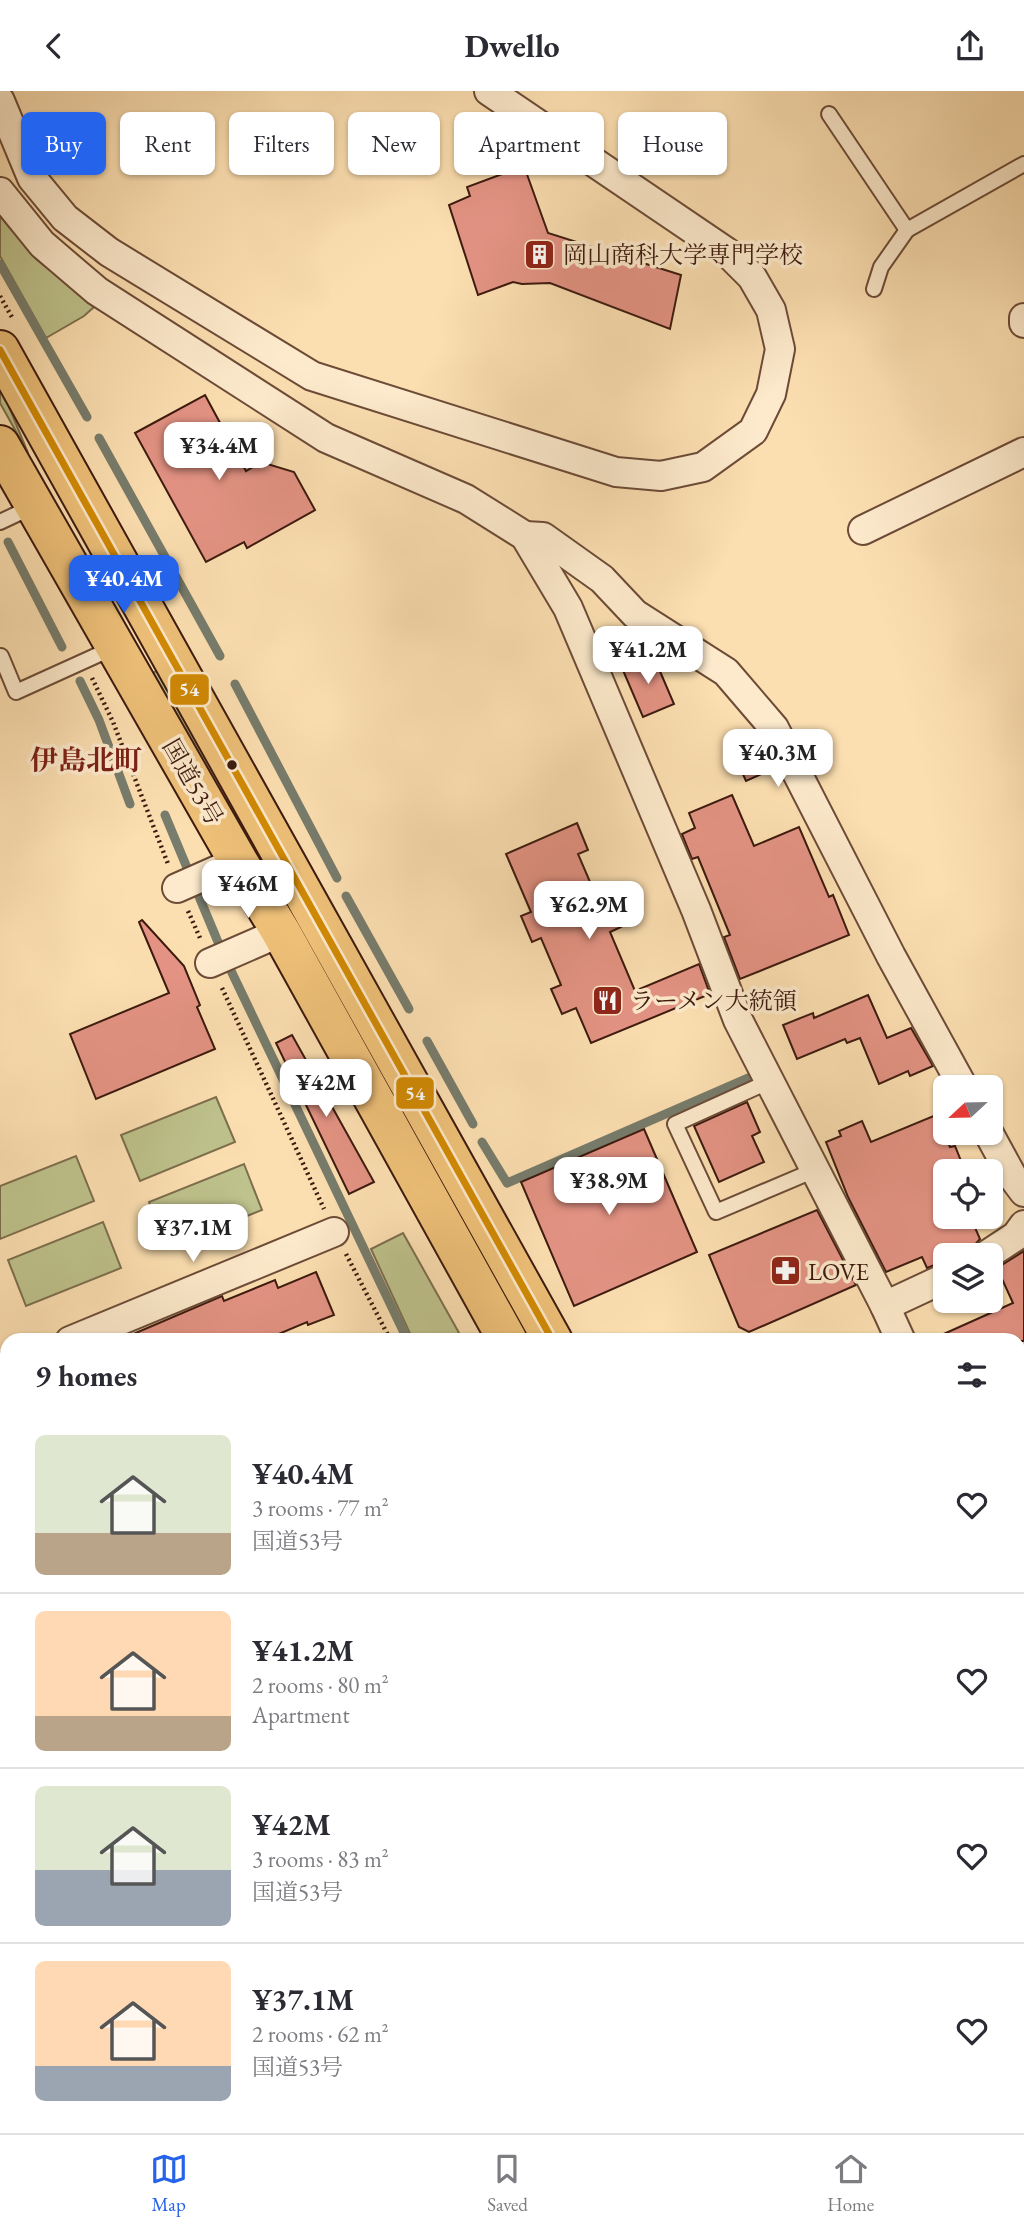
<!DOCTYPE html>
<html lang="en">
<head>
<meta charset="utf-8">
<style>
	:root { --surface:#fff; --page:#f2f2f3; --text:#2b2b33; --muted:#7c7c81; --line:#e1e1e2; --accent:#2563eb }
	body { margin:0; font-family:"EB Garamond","Noto Serif JP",serif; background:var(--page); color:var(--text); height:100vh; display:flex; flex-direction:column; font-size:26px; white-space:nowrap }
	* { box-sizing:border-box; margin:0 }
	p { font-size:23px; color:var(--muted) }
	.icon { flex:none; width:38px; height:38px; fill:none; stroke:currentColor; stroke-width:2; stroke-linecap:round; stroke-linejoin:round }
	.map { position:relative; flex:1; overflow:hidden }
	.details { position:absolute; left:0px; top:1242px; width:1026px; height:800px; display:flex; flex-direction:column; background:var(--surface); border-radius:21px 21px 0 0; box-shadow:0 2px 5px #0004 }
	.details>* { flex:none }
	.top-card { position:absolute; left:21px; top:21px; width:984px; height:63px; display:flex; gap:14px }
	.needle { width:46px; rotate:248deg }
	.buttons { position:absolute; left:933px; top:984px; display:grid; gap:14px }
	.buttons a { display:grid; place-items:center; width:70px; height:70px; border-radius:10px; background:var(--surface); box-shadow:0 2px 5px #0004; font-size:35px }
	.price { position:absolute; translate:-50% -60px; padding:0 16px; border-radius:14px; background:#fff; color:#222; font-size:23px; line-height:46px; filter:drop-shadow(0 2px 4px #0008) }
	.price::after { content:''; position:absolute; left:50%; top:42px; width:21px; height:16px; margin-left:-10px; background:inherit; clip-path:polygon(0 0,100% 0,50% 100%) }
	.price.selected { background:var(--accent); color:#fff }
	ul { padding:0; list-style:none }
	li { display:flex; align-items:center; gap:21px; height:175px; padding:0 35px }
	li+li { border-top:2px solid var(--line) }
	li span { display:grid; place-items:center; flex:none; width:196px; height:140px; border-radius:10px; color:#555 }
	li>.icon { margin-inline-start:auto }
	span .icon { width:84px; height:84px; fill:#fffc; stroke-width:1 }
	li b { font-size:30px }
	h2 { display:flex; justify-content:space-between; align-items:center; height:84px; padding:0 35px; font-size:30px }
	.tag { padding:0 24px; border-radius:10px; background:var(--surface); box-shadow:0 2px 5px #0004; font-size:24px; line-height:63px }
	.tag.selected { background:var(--accent); color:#fff }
	header { display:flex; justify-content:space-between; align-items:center; height:91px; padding:0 35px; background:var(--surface); font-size:32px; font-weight:700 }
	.menu { display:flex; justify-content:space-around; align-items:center; height:98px; border-top:2px solid var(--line); background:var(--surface); font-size:19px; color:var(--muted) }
	.menu a { display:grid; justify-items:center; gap:4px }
	.menu .selected { color:var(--accent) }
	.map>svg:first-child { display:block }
	.green { fill:#bec28c; stroke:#7d6e4d; stroke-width:2 }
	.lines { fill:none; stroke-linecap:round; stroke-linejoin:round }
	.stream { stroke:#777c6c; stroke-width:9 }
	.building { fill:#e49384; stroke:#3c1a0e; stroke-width:2 }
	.lane-casing { stroke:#6c4b37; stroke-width:18 }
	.street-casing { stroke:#6c4b37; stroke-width:32 }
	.highway-casing { stroke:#3c1a0e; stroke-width:42 }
	.path { stroke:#3c1a0e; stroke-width:4.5; stroke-dasharray:2 3.5; stroke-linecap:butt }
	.lane { stroke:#fdeacc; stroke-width:14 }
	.street { stroke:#fdeacc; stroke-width:28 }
	.highway { stroke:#eec078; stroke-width:38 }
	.bus-1-casing { stroke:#fdeacc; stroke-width:12 }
	.bus-1 { stroke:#d28a03; stroke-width:7 }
	.bus-dot { fill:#3c1a0e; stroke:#fdeacc; stroke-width:2.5 }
	.labels { text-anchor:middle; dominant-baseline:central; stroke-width:7; stroke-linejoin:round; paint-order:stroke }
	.poi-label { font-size:24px; fill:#3c1a0e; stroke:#fdeacc; text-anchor:start }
	.street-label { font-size:24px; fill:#3c1a0e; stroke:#fdeacc }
	.quarter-label { font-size:28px; font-weight:bold; fill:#7a1f14; stroke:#fdeacc }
	.line-badge { stroke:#fdeacc; stroke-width:2.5 }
	.badge-label { font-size:19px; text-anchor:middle; font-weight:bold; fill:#fff }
</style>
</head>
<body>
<header><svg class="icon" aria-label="back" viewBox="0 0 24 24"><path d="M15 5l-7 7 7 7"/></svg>Dwello<svg class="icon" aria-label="share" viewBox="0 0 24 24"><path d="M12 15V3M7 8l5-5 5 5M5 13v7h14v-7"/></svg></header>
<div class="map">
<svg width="1024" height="2042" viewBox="0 0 1024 2042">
	<rect width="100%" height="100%" fill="#fcdfb1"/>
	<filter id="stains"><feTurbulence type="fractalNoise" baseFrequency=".00286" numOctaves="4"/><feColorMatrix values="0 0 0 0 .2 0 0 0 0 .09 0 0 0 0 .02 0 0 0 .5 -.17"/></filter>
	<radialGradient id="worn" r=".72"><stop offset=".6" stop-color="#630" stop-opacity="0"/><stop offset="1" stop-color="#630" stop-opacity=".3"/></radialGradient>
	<g class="green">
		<polygon points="0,125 36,168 95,215 84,225 46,247 0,165"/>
		<polygon points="0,296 3,301 28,362 0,312"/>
		<polygon points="158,579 532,1249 524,1249 153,582"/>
		<polygon points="216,1006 235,1051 140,1090 121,1044"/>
		<polygon points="76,1065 94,1110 0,1148 0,1095"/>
		<polygon points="244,1073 262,1119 167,1157 149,1111"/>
		<polygon points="103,1131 121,1177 26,1215 8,1169"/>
		<polygon points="403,1142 463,1249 413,1249 371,1158"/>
		<polygon points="7,1413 7,1515 0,1471 0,1415"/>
		<polygon points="7,1934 7,2035 179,2035 183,2042 0,2042 0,1937"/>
	</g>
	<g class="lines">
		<g class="stream">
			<polyline points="0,173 87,326"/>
			<polyline points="99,347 220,565"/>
			<polyline points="8,451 62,556"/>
			<polyline points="80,590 99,629 130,713"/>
			<polyline points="235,593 337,787"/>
			<polyline points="165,724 223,863 408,1250"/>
			<polyline points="346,805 409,918"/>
			<polyline points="427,950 473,1033"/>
			<polyline points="482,1051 507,1092 757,983"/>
			<polyline points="0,1571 7,1583"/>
			<polyline points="196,2035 199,2042"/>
			<polyline points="757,2035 760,2042"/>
		</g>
	</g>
	<g class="building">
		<polygon points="524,75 548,142 681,184 670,238 550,192 522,193 513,191 478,204 449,114 470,105 467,96"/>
		<polygon points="205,304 246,380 261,371 294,381 315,419 247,457 244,451 206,471 135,342"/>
		<polygon points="653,564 674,613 643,626 622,577"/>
		<polygon points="758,661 766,681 746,690 737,670"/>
		<polygon points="732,704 754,755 799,736 829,806 833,804 849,844 740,888 724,846 730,844 698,766 692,768 682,743 695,737 689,722"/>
		<polygon points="577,732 588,759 578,763 599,812 609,808 621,836 610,841 635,900 699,873 710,903 591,952 576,917 562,923 551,898 561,894 541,847 532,851 521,825 531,821 506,763"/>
		<polygon points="142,829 184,875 200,914 197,916 215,958 96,1008 70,943 169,902 139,831"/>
		<polygon points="868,904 887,947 911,937 933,975 910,985 908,980 879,993 860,947 847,952 845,948 797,968 783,934 813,922 814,927"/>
		<polygon points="292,944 374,1091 349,1103 276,952"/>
		<polygon points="747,1011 760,1041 752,1045 764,1071 719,1091 694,1035"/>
		<polygon points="936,1024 950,1056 955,1055 965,1080 945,1080 945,1125 970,1125 980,1148 973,1156 971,1164 945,1164 945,1170 927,1177 922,1166 886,1181 848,1106 826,1051 841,1045 839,1040 862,1030 871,1051"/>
		<polygon points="644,1038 697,1161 574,1215 521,1091"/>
		<polygon points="817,1119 856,1194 749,1241 739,1236 709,1164"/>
		<polygon points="1024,1160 1024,1250 928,1250 1013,1212 997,1177"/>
		<polygon points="316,1181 334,1224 308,1234 307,1231 262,1250 117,1250 222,1205 224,1210 275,1189 278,1197"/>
	</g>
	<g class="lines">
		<defs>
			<g id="lane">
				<polyline points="829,23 907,139"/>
				<polyline points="874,198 881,176 907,139 1024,73"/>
				<polyline points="0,431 34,415"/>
				<polyline points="1,565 16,601 113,557"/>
				<polyline points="770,990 675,1033 716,1121 815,1079"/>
				<polyline points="586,2042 601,2035"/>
			</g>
			<g id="street">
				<polyline points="0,10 32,87 65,127 109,161 312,285 616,381 661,385 703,376 753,340 771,303 780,258 771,219 752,186 728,162 489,0"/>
				<polyline points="0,101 42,153 97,200 326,347 466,408 525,445 568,517 696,819 738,929 885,1215 901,1250"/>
				<polyline points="1024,227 1024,232"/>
				<polyline points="863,439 1024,361"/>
				<polyline points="525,445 543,446 602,488 635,523 726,581 774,637 891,865 963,996"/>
				<polyline points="177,797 238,770"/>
				<polyline points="210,872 281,841"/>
				<polyline points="988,1041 1012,1085 1024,1101"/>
				<polyline points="987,1164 1016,1145 1024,1134"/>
				<polyline points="885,1215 945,1187"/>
				<polyline points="70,1250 334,1141"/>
				<polyline points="0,1278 7,1275"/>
				<polyline points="0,1510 7,1535"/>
				<polyline points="1018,1533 1024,1534"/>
				<polyline points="1018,1595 1024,1611"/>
				<polyline points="1018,1726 1024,1723"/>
				<polyline points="219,2035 222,2042"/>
			</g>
			<g id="highway">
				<polyline points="0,259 553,1250"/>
				<polyline points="0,354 238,770 281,841 508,1250"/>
				<polyline points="943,2035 947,2042"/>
				<polyline points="991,2035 995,2042"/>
			</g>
		</defs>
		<use href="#lane" class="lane-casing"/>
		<use href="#street" class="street-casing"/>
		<use href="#highway" class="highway-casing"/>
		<g class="path">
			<polyline points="0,205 13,228"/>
			<polyline points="92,587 113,631 168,773"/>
			<polyline points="188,820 200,847"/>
			<polyline points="222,897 324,1118"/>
			<polyline points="346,1163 391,1250"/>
			<polyline points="774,2035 777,2042"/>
		</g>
		<use href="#lane" class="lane"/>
		<use href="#street" class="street"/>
		<use href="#highway" class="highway"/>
		<defs>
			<polyline id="bus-1" points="0,259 553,1250"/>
		</defs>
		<use href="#bus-1" class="bus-1-casing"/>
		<use href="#bus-1" class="bus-1"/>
	</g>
	<defs>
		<symbol id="building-square" viewBox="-11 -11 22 22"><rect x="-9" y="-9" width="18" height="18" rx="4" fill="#8f2418" stroke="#fdeacc"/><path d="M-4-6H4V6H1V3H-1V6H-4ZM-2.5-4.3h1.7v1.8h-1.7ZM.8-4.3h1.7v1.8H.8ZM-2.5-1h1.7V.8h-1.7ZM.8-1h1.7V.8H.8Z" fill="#fff"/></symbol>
		<symbol id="restaurant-square" viewBox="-11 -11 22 22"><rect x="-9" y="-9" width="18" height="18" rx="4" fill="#8f2418" stroke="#fdeacc"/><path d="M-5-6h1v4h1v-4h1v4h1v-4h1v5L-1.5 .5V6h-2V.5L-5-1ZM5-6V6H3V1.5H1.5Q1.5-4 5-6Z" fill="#fff"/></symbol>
		<symbol id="pharmacy-square" viewBox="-11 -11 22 22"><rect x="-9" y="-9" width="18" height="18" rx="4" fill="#8f2418" stroke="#fdeacc"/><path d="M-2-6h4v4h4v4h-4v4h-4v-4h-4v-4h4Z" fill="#fff"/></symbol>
	</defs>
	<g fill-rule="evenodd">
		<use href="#building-square" x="522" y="146" width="35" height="35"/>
		<use href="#restaurant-square" x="590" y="892" width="35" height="35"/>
		<use href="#pharmacy-square" x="768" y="1162" width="35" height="35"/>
	</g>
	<circle class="bus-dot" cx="232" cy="674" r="6"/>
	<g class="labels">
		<g class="poi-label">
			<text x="563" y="163">岡山商科大学専門学校</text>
			<text x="630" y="909">ラーメン大統領</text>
			<text x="808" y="1180">LOVE</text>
		</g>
		<g class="street-label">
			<text transform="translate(193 691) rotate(60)">国道53号</text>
		</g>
		<g class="quarter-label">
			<text x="86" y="669">伊島北町</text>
		</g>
	</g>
	<g class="line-badge">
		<rect x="169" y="582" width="41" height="33" rx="7" fill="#d28a03"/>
		<rect x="395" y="985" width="40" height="34" rx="7" fill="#d28a03"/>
	</g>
	<g class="badge-label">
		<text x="189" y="605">54</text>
		<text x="415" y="1009">54</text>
	</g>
	<rect width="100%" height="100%" filter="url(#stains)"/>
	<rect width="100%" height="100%" fill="url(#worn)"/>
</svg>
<div class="buttons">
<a><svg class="needle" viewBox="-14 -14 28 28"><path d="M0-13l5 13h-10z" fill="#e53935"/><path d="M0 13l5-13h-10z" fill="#7c7c81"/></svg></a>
<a><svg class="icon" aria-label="locate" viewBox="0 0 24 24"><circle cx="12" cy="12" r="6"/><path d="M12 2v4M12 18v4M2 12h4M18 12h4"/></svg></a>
<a><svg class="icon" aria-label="layers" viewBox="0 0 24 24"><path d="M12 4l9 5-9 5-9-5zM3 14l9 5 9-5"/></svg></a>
</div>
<b class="price" style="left:219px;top:391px">¥34.4M</b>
<b class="price selected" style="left:124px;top:524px">¥40.4M</b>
<b class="price" style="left:648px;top:595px">¥41.2M</b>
<b class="price" style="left:778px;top:698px">¥40.3M</b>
<b class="price" style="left:248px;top:829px">¥46M</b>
<b class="price" style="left:589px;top:850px">¥62.9M</b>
<b class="price" style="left:326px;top:1028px">¥42M</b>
<b class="price" style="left:609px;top:1126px">¥38.9M</b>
<b class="price" style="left:193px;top:1173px">¥37.1M</b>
<div class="top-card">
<a class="tag selected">Buy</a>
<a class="tag">Rent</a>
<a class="tag">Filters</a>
<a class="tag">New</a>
<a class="tag">Apartment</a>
<a class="tag">House</a>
</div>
<section class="details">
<h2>9 homes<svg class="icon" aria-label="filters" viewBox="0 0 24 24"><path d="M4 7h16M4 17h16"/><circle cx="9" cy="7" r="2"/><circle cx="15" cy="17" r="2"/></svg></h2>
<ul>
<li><span style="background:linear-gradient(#dfe7d0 70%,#b9a48a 0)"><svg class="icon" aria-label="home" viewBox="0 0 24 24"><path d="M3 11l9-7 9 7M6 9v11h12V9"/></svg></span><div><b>¥40.4M</b><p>3 rooms · 77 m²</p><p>国道53号</p></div><svg class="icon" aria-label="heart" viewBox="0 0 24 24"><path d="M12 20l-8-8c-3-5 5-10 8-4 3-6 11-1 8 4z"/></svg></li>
<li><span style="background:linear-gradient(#ffd9b3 75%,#b9a48a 0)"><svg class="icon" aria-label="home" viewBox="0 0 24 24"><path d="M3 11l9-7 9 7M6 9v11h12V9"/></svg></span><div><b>¥41.2M</b><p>2 rooms · 80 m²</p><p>Apartment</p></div><svg class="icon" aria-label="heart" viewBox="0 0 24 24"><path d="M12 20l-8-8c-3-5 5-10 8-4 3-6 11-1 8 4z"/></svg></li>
<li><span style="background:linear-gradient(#dfe7d0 60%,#9aa5b1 0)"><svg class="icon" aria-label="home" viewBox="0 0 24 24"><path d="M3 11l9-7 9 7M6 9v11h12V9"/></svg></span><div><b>¥42M</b><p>3 rooms · 83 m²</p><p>国道53号</p></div><svg class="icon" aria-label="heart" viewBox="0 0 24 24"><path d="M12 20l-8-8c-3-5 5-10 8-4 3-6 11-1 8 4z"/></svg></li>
<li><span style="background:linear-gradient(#ffd9b3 75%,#9aa5b1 0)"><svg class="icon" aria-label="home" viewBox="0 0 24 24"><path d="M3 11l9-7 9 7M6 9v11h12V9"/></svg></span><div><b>¥37.1M</b><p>2 rooms · 62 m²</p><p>国道53号</p></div><svg class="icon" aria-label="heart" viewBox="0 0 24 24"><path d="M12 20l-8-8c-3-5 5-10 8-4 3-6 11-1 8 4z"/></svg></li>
</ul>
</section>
</div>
<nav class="menu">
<a class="selected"><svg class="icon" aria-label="map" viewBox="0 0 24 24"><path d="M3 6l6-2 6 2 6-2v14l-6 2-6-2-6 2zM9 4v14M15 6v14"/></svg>Map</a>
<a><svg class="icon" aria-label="saved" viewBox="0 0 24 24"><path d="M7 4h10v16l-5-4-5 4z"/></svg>Saved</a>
<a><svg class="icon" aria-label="home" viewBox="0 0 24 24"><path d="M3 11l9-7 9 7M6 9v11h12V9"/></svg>Home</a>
</nav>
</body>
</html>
